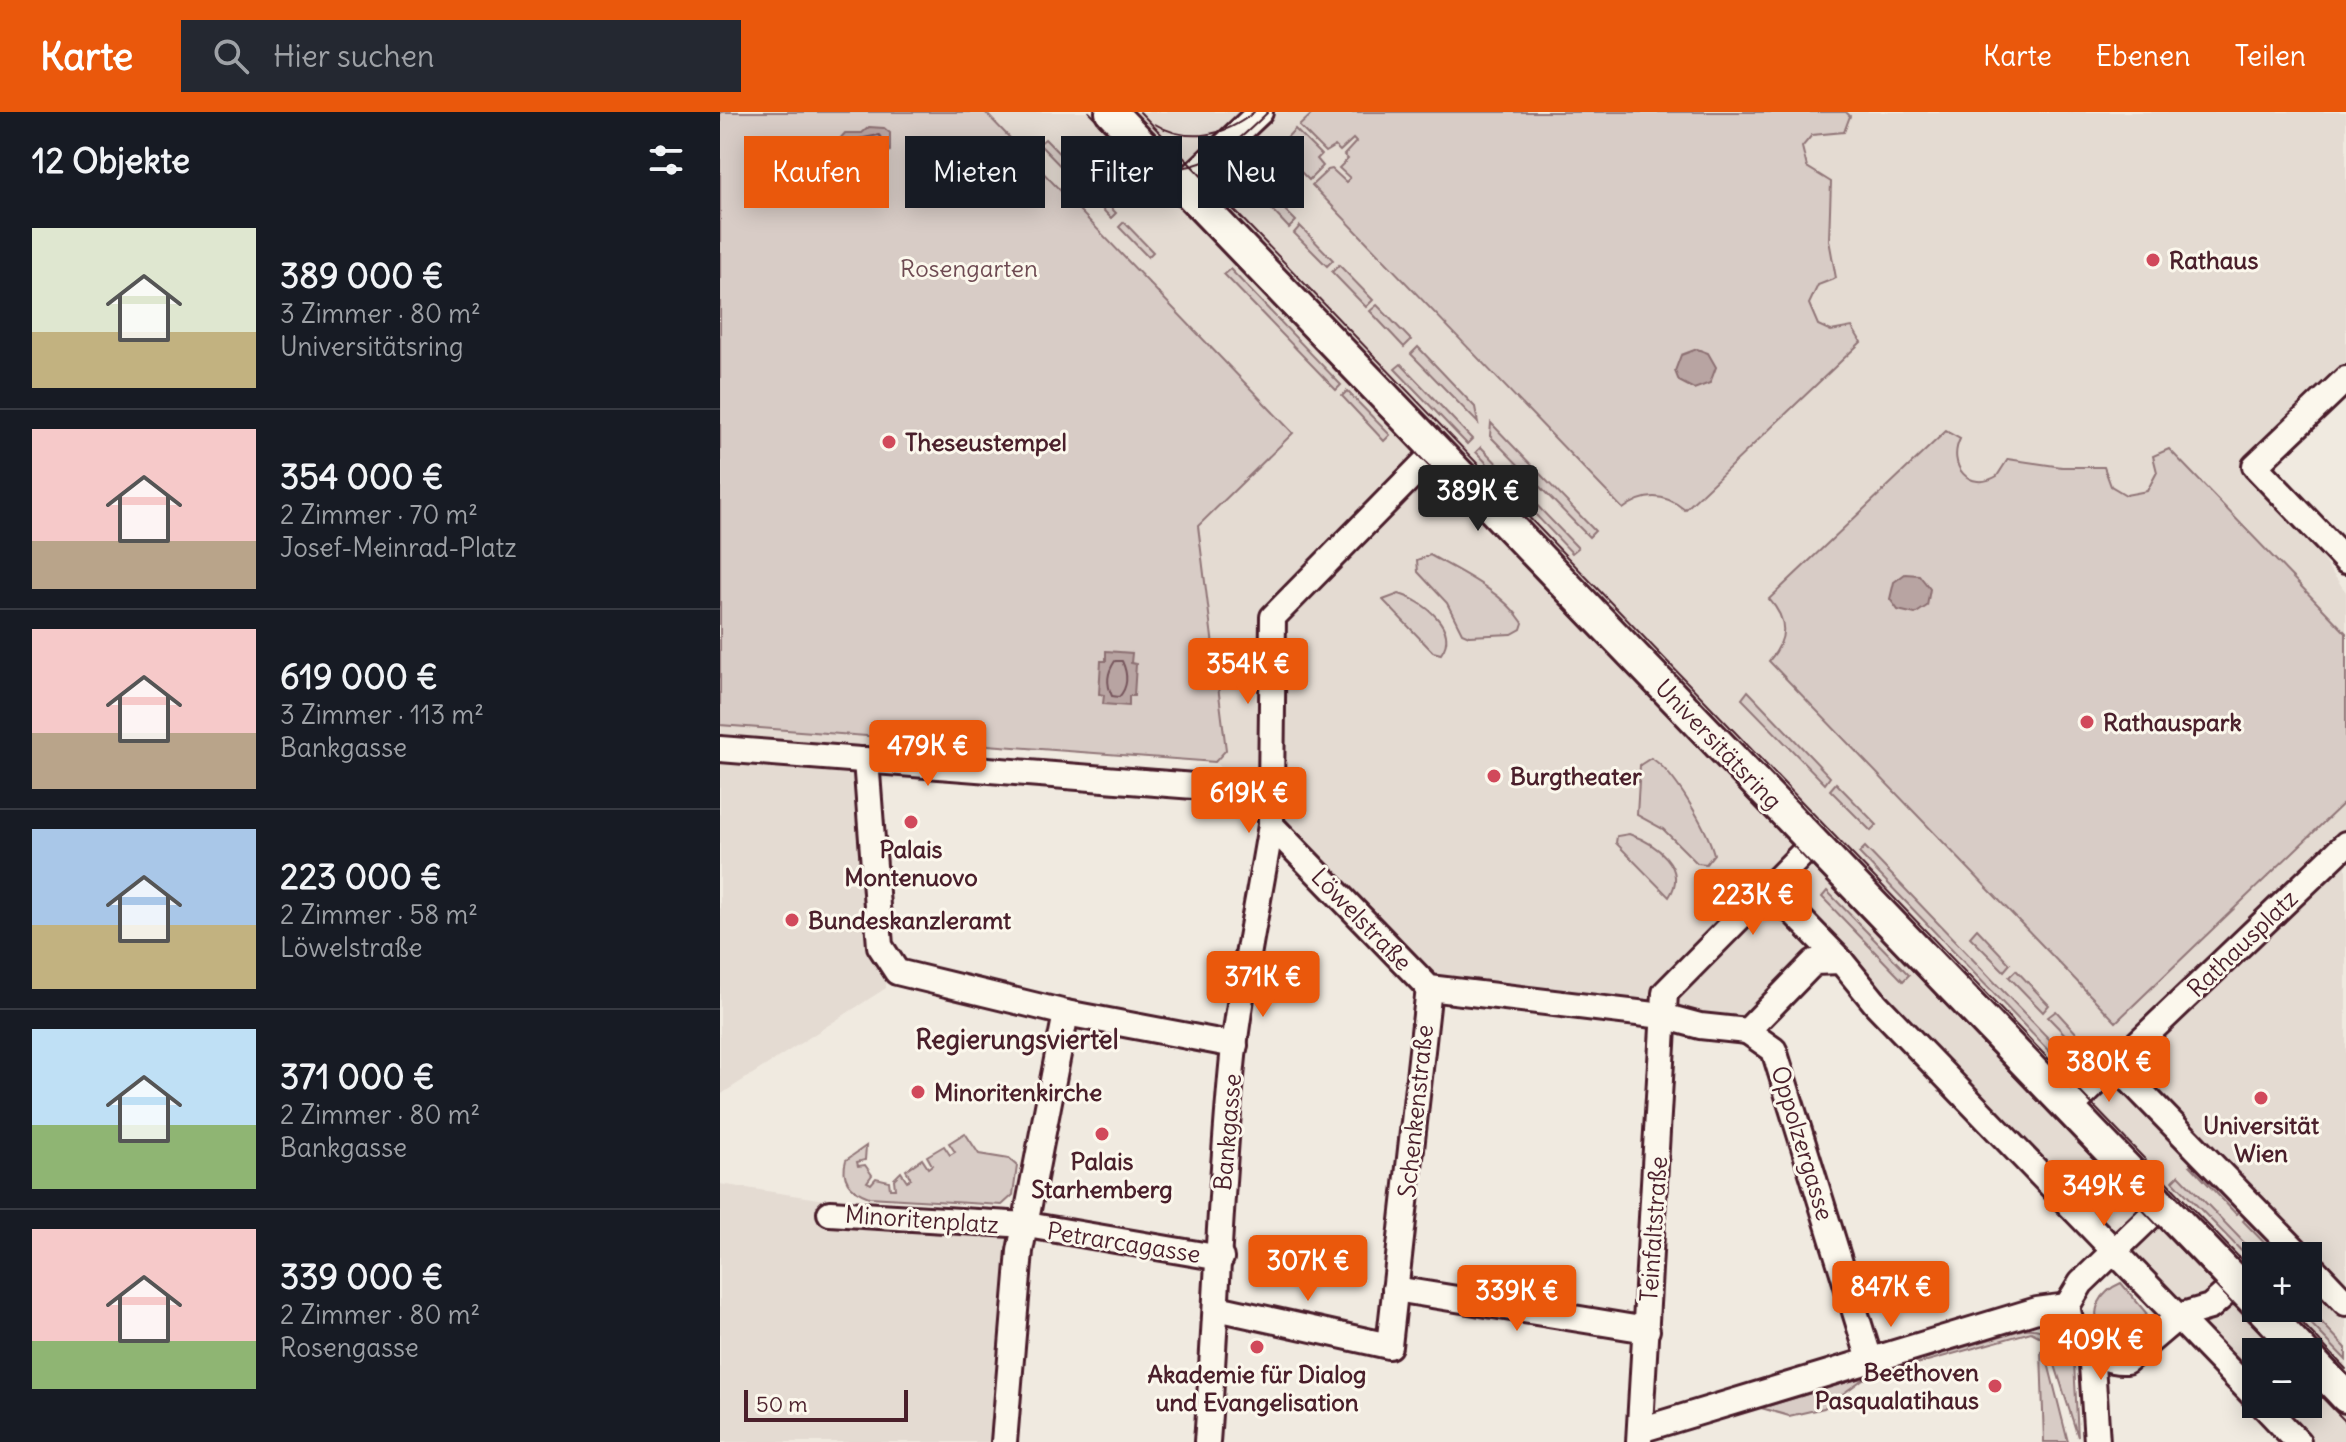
<!DOCTYPE html>
<html lang="de">
<head>
<meta charset="utf-8">
<style>
	:root { --surface:#171b24; --page:#242831; --text:#f1f3f6; --muted:#9ea1a6; --line:#363941; --accent:#ea580c }
	body { margin:0; font-family:Delius,sans-serif; background:var(--page); color:var(--text); height:100vh; display:flex; flex-direction:column; font-size:30px; white-space:nowrap }
	* { box-sizing:border-box; margin:0 }
	p { font-size:26px; color:var(--muted) }
	.icon { flex:none; width:44px; height:44px; fill:none; stroke:currentColor; stroke-width:2; stroke-linecap:round; stroke-linejoin:round }
	.map { position:relative; flex:1; overflow:hidden }
	.drawer { display:flex; flex-direction:column; background:var(--surface); width:720px }
	.drawer>* { flex:none }
	.banner { position:absolute; left:24px; top:24px; width:760px; height:72px; display:flex; gap:16px }
	.tools { position:absolute; left:1522px; top:1130px; display:grid; gap:16px }
	.tools a { display:grid; place-items:center; width:80px; height:80px; border-radius:0px; background:var(--surface); box-shadow:0 4px 20px #0003; font-size:40px }
	.scale { position:absolute; left:24px; bottom:20px; width:164px; box-sizing:border-box; padding-left:8px; border:4px solid #4a1f2b; border-top:0; font-size:22px; line-height:28px; white-space:nowrap; color:#4a1f2b; -webkit-text-stroke:6px #fbf7ec; paint-order:stroke }
	.price { position:absolute; translate:-50% -68px; padding:0 18px; border-radius:8px; background:var(--accent); color:#fff; font-size:26px; line-height:52px; filter:drop-shadow(0 2px 4px #0008) }
	.price::after { content:''; position:absolute; left:50%; top:48px; width:24px; height:18px; margin-left:-12px; background:inherit; clip-path:polygon(0 0,100% 0,50% 100%) }
	.price.on { background:#222; color:#fff }
	ul { padding:0; list-style:none }
	li { display:flex; align-items:center; gap:24px; height:200px; padding:0 32px }
	li+li { border-top:2px solid var(--line) }
	li span { display:grid; place-items:center; flex:none; width:224px; height:160px; border-radius:0px; color:#555 }
	li>.icon { margin-inline-start:auto }
	span .icon { width:96px; height:96px; fill:#fffc; stroke-width:1 }
	li b { font-size:34px }
	h2 { display:flex; justify-content:space-between; align-items:center; height:96px; padding:0 32px; font-size:34px }
	.pill { padding:0 28px; border-radius:0px; background:var(--surface); box-shadow:0 4px 20px #0003; font-size:28px; line-height:72px }
	.pill.on { background:var(--accent); color:#fff }
	header { display:flex; align-items:center; gap:48px; box-sizing:border-box; height:112px; padding:0 40px; background:var(--accent); color:#fff }
	header strong { font-size:38px }
	nav { display:flex; gap:44px; margin-inline-start:auto; font-size:28px }
	.search { width:560px; height:72px; background:var(--page); display:flex; align-items:center; gap:20px; box-sizing:border-box; padding:0 28px; border-radius:0px; color:var(--muted); font-size:30px }
	main { display:flex; flex:1; min-height:0 }
	.map>svg:first-child { display:block }
	.built { fill:#e4dbd2; fill-rule:evenodd }
	.green { fill:#d8ccc6; stroke:#917678; stroke-width:2 }
	.water { fill:#b8a4a2; stroke:#8c6f72; stroke-width:2 }
	.lines { fill:none; stroke-linecap:round; stroke-linejoin:round }
	.shore { stroke:#76545b; stroke-width:2 }
	.minor-casing { stroke:#4a1f2b; stroke-width:30 }
	.major-casing { stroke:#4a1f2b; stroke-width:36 }
	.minor { stroke:#fbf7ec; stroke-width:24 }
	.major { stroke:#fbf7ec; stroke-width:30 }
	.tram { stroke:#4a1f2b; stroke-width:2 }
	.poi-dot { fill:#d1495b; stroke:#fbf7ec; stroke-width:3 }
	.labels { text-anchor:middle; dominant-baseline:central; stroke-width:6; stroke-linejoin:round; paint-order:stroke }
	.poi-label { font-size:24px; font-weight:bold; fill:#4a1f2b; stroke:#fbf7ec; text-anchor:start }
	.park-label { font-size:24px; fill:#6e4a52; stroke:#fbf7ec }
	.street-label { font-size:24px; fill:#4a1f2b; stroke:#fbf7ec }
	.neighbourhood-label { font-size:26px; font-weight:bold; fill:#4a1f2b; stroke:#fbf7ec }
</style>
</head>
<body>
<header>
<strong>Karte</strong>
<div class="search"><svg class="icon" aria-label="search" viewBox="0 0 24 24"><circle cx="10" cy="10" r="6"/><path d="M15 15l6 6"/></svg>Hier suchen</div>
<nav><a>Karte</a><a>Ebenen</a><a>Teilen</a></nav>
</header>
<main>
<section class="drawer">
<h2>12 Objekte<svg class="icon" aria-label="filters" viewBox="0 0 24 24"><path d="M4 7h16M4 17h16"/><circle cx="9" cy="7" r="2"/><circle cx="15" cy="17" r="2"/></svg></h2>
<ul>
<li><span style="background:linear-gradient(#dfe7d0 65%,#c2b280 0)"><svg class="icon" aria-label="home" viewBox="0 0 24 24"><path d="M3 11l9-7 9 7M6 9v11h12V9"/></svg></span><div><b>389 000 €</b><p>3 Zimmer · 80 m²</p><p>Universitätsring</p></div></li>
<li><span style="background:linear-gradient(#f6c9c9 70%,#b9a48a 0)"><svg class="icon" aria-label="home" viewBox="0 0 24 24"><path d="M3 11l9-7 9 7M6 9v11h12V9"/></svg></span><div><b>354 000 €</b><p>2 Zimmer · 70 m²</p><p>Josef-Meinrad-Platz</p></div></li>
<li><span style="background:linear-gradient(#f6c9c9 65%,#b9a48a 0)"><svg class="icon" aria-label="home" viewBox="0 0 24 24"><path d="M3 11l9-7 9 7M6 9v11h12V9"/></svg></span><div><b>619 000 €</b><p>3 Zimmer · 113 m²</p><p>Bankgasse</p></div></li>
<li><span style="background:linear-gradient(#a9c7e8 60%,#c2b280 0)"><svg class="icon" aria-label="home" viewBox="0 0 24 24"><path d="M3 11l9-7 9 7M6 9v11h12V9"/></svg></span><div><b>223 000 €</b><p>2 Zimmer · 58 m²</p><p>Löwelstraße</p></div></li>
<li><span style="background:linear-gradient(#bfe0f5 60%,#8fb573 0)"><svg class="icon" aria-label="home" viewBox="0 0 24 24"><path d="M3 11l9-7 9 7M6 9v11h12V9"/></svg></span><div><b>371 000 €</b><p>2 Zimmer · 80 m²</p><p>Bankgasse</p></div></li>
<li><span style="background:linear-gradient(#f6c9c9 70%,#8fb573 0)"><svg class="icon" aria-label="home" viewBox="0 0 24 24"><path d="M3 11l9-7 9 7M6 9v11h12V9"/></svg></span><div><b>339 000 €</b><p>2 Zimmer · 80 m²</p><p>Rosengasse</p></div></li>
</ul>
</section>
<div class="map">
<svg width="1626" height="1330" viewBox="0 0 1626 1330">
	<rect width="100%" height="100%" fill="#f0eae0"/>
	<filter id="ink" filterUnits="userSpaceOnUse"><feTurbulence type="fractalNoise" baseFrequency=".0125" numOctaves="2"/><feDisplacementMap in="SourceGraphic" scale="16" xChannelSelector="R" yChannelSelector="G"/><feConvolveMatrix kernelMatrix="1 2 1 2 8 2 1 2 1" color-interpolation-filters="sRGB"/></filter>
	<g filter="url(#ink)">
		<g class="built">
			<path d="M0 0H1626V262L1535 354 1626 480V1330H1592L1555 1292H1588V1240H1536V1272L1120 842 1040 918 709 876 495 650 157 624 166 876 0 983ZM1536 1144H1588V1196H1536Z"/>
			<polygon points="0,1072 294,1117 278,1330 0,1330"/>
		</g>
		<g class="green">
			<polygon points="0,0 265,0 573,321 478,414 506,638 495,650 0,613"/>
			<path d="M594 0H1126L1130 4 1124 20 1092 23 1082 35 1087 55 1111 70 1109 128 1116 166 1098 173 1089 192 1098 213 1111 219 1132 215 1141 230 965 398C945 381 924 381 903 397L592 73 608 58 612 57 626 70 630 66 619 56 628 47 624 43 636 30 633 27 620 39 615 34 605 40 579 14Z"/>
			<polygon points="575,17 601,43 597,47 603,54 589,68 557,36"/>
			<polygon points="325,27 357,60 351,65 319,32"/>
			<polygon points="364,68 396,101 391,106 359,73"/>
			<polygon points="542,75 576,109 569,116 536,81"/>
			<polygon points="404,110 433,140 428,145 399,115"/>
			<polygon points="580,114 613,148 607,154 574,121"/>
			<polygon points="619,153 653,188 646,195 612,160"/>
			<polygon points="510,157 621,273 616,278 504,162"/>
			<polygon points="657,193 691,228 684,235 650,199"/>
			<polygon points="698,235 755,295 758,311 691,242"/>
			<polygon points="681,252 752,327 747,332 675,257"/>
			<polygon points="627,279 670,323 664,329 622,284"/>
			<polygon points="771,311 875,419 869,425 770,324"/>
			<path d="M1226 319 1240 327C1227 353 1249 381 1277 364L1288 347 1342 355H1384L1391 374 1406 383 1427 379 1437 360 1433 344 1449 337 1626 521V689L1396 910 1049 549C1068 527 1068 508 1049 487Z"/>
			<polygon points="761,335 858,436 852,441 756,340"/>
			<path d="M710 443C741 460 784 481 803 511L801 517 792 522 749 524 742 521 727 491 698 460 697 448Z"/>
			<path d="M679 482C702 488 740 516 721 542L713 540 663 488Z"/>
			<polygon points="1028,579 1110,665 1105,672 1022,587"/>
			<path d="M931 646C954 659 987 717 994 742L986 752 977 751 943 717 917 703 920 653Z"/>
			<polygon points="1116,671 1157,713 1151,719 1110,678"/>
			<path d="M909 722C935 731 969 755 949 785L896 731 897 724Z"/>
			<polygon points="1145,735 1353,952 1347,958 1139,741"/>
			<polygon points="1107,779 1189,863 1183,869 1102,785"/>
			<polygon points="1257,817 1290,852 1284,859 1250,825"/>
			<polygon points="1296,858 1329,893 1323,900 1289,865"/>
			<polygon points="1336,899 1369,935 1363,941 1328,905"/>
			<path d="M245 1021 259 1042 289 1047 297 1054 293 1083 282 1093 149 1085C132 1079 120 1068 126 1048L146 1034 145 1048 137 1050 138 1054 145 1053 152 1063 147 1070 151 1072 156 1066 169 1069 170 1077H175L174 1067 181 1060 187 1069 191 1067 186 1058 202 1047 208 1056 212 1053 207 1044 224 1034 230 1043 235 1040 229 1031Z"/>
			<polygon points="1475,1049 1521,1097 1516,1102 1470,1053"/>
			<polygon points="1459,1063 1537,1144 1536,1154 1453,1069"/>
			<polygon points="1528,1104 1567,1144 1557,1144 1523,1109"/>
			<path d="M1401 1171 1427 1202 1411 1218 1399 1224 1382 1217C1368 1199 1382 1179 1401 1171Z"/>
			<polygon points="1576,1196 1588,1196 1626,1236 1626,1248"/>
			<path d="M1304 1217C1329 1215 1344 1229 1354 1251L1358 1325 1327 1228 1311 1220 1143 1267 1104 1296 1069 1304 1041 1296Z"/>
			<polygon points="1321,1239 1325,1239 1348,1330 1324,1330"/>
		</g>
		<g class="water">
			<polygon points="149,15 164,16 170,21 170,39 164,45 164,60 152,69 117,71 112,65 115,53 112,49 118,43 118,29 125,21 142,21"/>
			<polygon points="977,237 988,241 996,255 990,271 974,277 959,269 955,259 961,243"/>
			<polygon points="1185,462 1199,463 1210,477 1207,494 1195,502 1178,498 1170,487 1174,470"/>
			<polygon points="386,539 412,541 411,551 416,552 414,584 409,584 409,594 383,592 384,583 379,582 381,549 386,549"/>
		</g>
		<g class="lines">
			<g class="shore">
				<polygon points="159,23 163,28 156,58 121,64 128,29"/>
				<path d="M395 549H402C408 562 409 574 399 585L392 584C386 571 387 561 395 549Z"/>
			</g>
			<defs>
				<g id="minor">
					<polyline points="462,74 540,0"/>
					<polyline points="1626,267 1535,354 1626,449"/>
					<polyline points="0,637 551,680 551,713 709,876 943,904 980,914 1027,919 1094,850 1121,849"/>
					<polyline points="146,648 160,834 177,860 346,901 515,933"/>
					<polyline points="551,680 553,505 716,339"/>
					<polyline points="1048,774 1121,849 1156,892 1536,1286"/>
					<polyline points="1027,919 1054,938 1150,1248"/>
					<polyline points="1395,953 1581,1144"/>
					<polyline points="1350,996 1626,732"/>
					<polyline points="110,1101 307,1113 501,1146"/>
					<polyline points="1588,1151 1626,1191"/>
					<polyline points="675,1177 927,1218"/>
					<path d="M1347 1194C1351 1223 1375 1251 1406 1249L1459 1204 1490 1195 1517 1171"/>
					<polyline points="1347,1194 1361,1171 1442,1093"/>
					<polyline points="497,1196 669,1234 709,876"/>
					<polyline points="1371,1237 1377,1330"/>
					<polyline points="1542,1292 1578,1330"/>
					<polyline points="920,1318 1317,1198 1347,1194"/>
					<polyline points="284,1330 300,1139 346,901"/>
					<path d="M487 1330C497 1198 500 1067 514 935 523 861 539 787 551 713"/>
					<polyline points="919,1330 945,881 1093,731"/>
				</g>
				<g id="major">
					<polyline points="391,0 1536,1191"/>
					<polyline points="1541,1196 1583,1240"/>
					<polyline points="1588,1245 1626,1285"/>
				</g>
			</defs>
			<use href="#minor" class="minor-casing"/>
			<use href="#major" class="major-casing"/>
			<use href="#minor" class="minor"/>
			<use href="#major" class="major"/>
			<g class="tram">
				<polyline points="369,0 1559,1240"/>
				<polyline points="420,0 1536,1163"/>
				<path d="M435 12C468 32 506 24 534 0"/>
				<path d="M416 43C469 77 511 36 548 0"/>
				<polyline points="1568,1196 1626,1257"/>
				<polyline points="1588,1271 1626,1310"/>
			</g>
		</g>
	</g>
	<g class="poi-dot">
		<circle cx="1433" cy="148" r="8"/>
		<circle cx="169" cy="330" r="8"/>
		<circle cx="1367" cy="610" r="8"/>
		<circle cx="774" cy="664" r="8"/>
		<circle cx="191" cy="710" r="8"/>
		<circle cx="72" cy="808" r="8"/>
		<circle cx="198" cy="980" r="8"/>
		<circle cx="1541" cy="986" r="8"/>
		<circle cx="382" cy="1022" r="8"/>
		<circle cx="537" cy="1235" r="8"/>
		<circle cx="1275" cy="1274" r="8"/>
	</g>
	<g class="labels">
		<g class="poi-label">
			<text x="1449" y="148">Rathaus</text>
			<text x="185" y="330">Theseustempel</text>
			<text x="1383" y="610">Rathauspark</text>
			<text x="790" y="664">Burgtheater</text>
			<text x="191" y="737" text-anchor="middle">Palais<tspan x="191" dy="28">Montenuovo</tspan></text>
			<text x="88" y="808">Bundeskanzleramt</text>
			<text x="214" y="980">Minoritenkirche</text>
			<text x="1541" y="1013" text-anchor="middle">Universität<tspan x="1541" dy="28">Wien</tspan></text>
			<text x="382" y="1049" text-anchor="middle">Palais<tspan x="382" dy="28">Starhemberg</tspan></text>
			<text x="1259" y="1260" text-anchor="end">Beethoven<tspan x="1259" dy="28">Pasqualatihaus</tspan></text>
			<text x="537" y="1262" text-anchor="middle">Akademie für Dialog<tspan x="537" dy="28">und Evangelisation</tspan></text>
		</g>
		<g class="park-label">
			<text x="249" y="156">Rosengarten</text>
		</g>
		<g class="street-label">
			<text transform="translate(999 632) rotate(46)">Universitätsring</text>
			<text transform="translate(642 807) rotate(46)">Löwelstraße</text>
			<text transform="translate(1522 831) rotate(-44)">Rathausplatz</text>
			<text transform="translate(695 999) rotate(-84)">Schenkenstraße</text>
			<text transform="translate(507 1020) rotate(-85)">Bankgasse</text>
			<text transform="translate(1083 1031) rotate(73)">Oppolzergasse</text>
			<text transform="translate(202 1107) rotate(4)">Minoritenplatz</text>
			<text transform="translate(933 1117) rotate(-86)">Teinfaltstraße</text>
			<text transform="translate(404 1130) rotate(9)">Petrarcagasse</text>
		</g>
		<g class="neighbourhood-label">
			<text x="297" y="927">Regierungsviertel</text>
		</g>
	</g>
</svg>
<div class="tools">
<a>+</a>
<a>−</a>
</div>
<div class="scale">50 m</div>
<b class="price on" style="left:758px;top:421px">389K €</b>
<b class="price" style="left:528px;top:594px">354K €</b>
<b class="price" style="left:208px;top:676px">479K €</b>
<b class="price" style="left:529px;top:723px">619K €</b>
<b class="price" style="left:1033px;top:825px">223K €</b>
<b class="price" style="left:543px;top:907px">371K €</b>
<b class="price" style="left:1389px;top:992px">380K €</b>
<b class="price" style="left:1384px;top:1116px">349K €</b>
<b class="price" style="left:588px;top:1191px">307K €</b>
<b class="price" style="left:1171px;top:1217px">847K €</b>
<b class="price" style="left:797px;top:1221px">339K €</b>
<b class="price" style="left:1381px;top:1270px">409K €</b>
<div class="banner">
<a class="pill on">Kaufen</a>
<a class="pill">Mieten</a>
<a class="pill">Filter</a>
<a class="pill">Neu</a>
</div>
</div>
</main>
</body>
</html>
